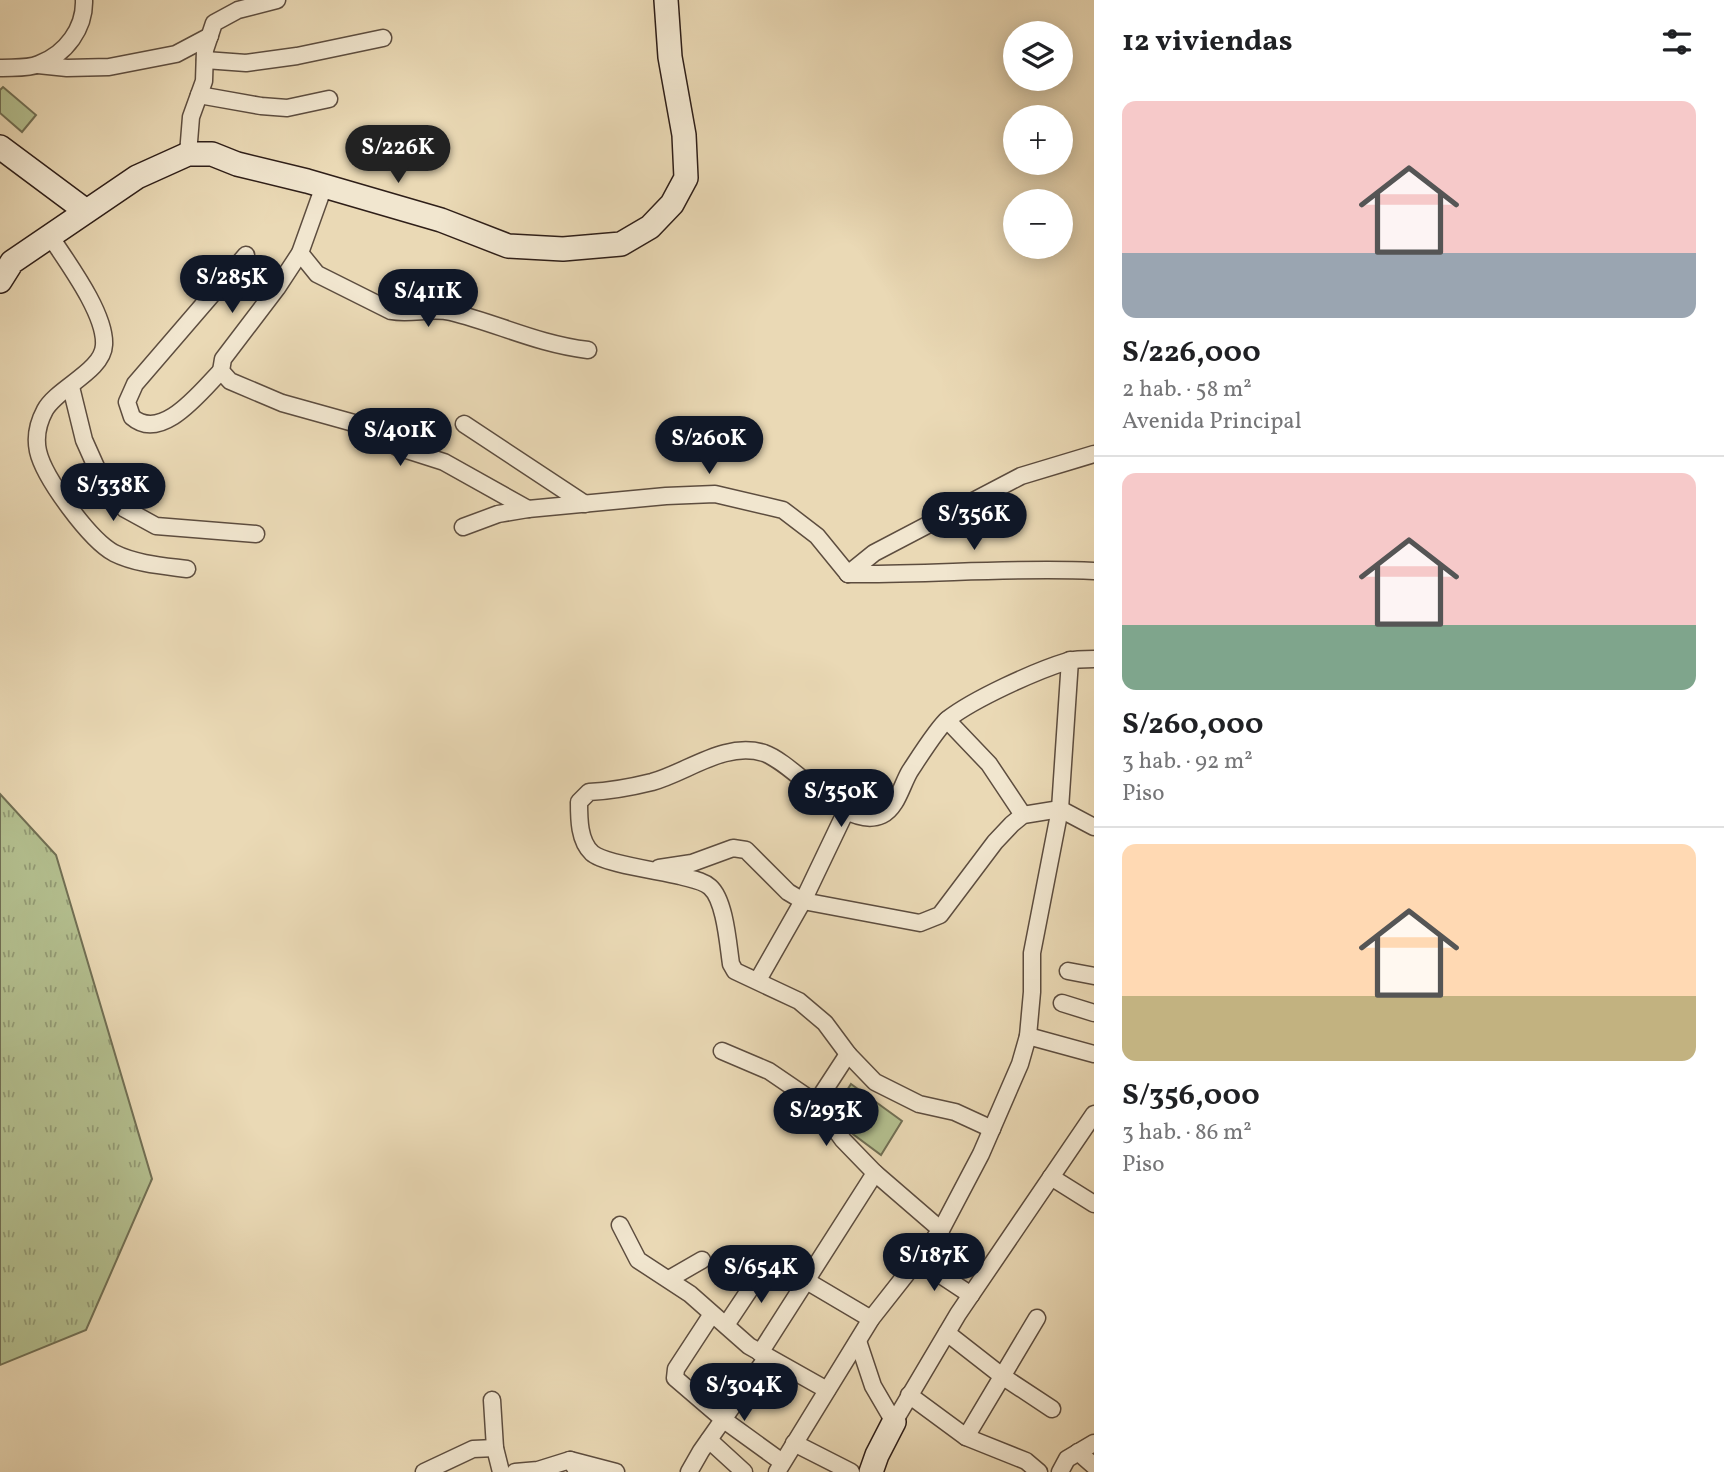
<!DOCTYPE html>
<html lang="es">
<head>
<meta charset="utf-8">
<style>
	:root { --surface:#fff; --page:#f6f6f6; --text:#202124; --muted:#757577; --line:#e0e0e0; --accent:#111827 }
	body { margin:0; font-family:Vollkorn,serif; background:var(--page); color:var(--text); height:100vh; display:flex; flex-direction:column; font-size:26px; white-space:nowrap }
	* { box-sizing:border-box; margin:0 }
	p { font-size:23px; color:var(--muted) }
	.icon { flex:none; width:38px; height:38px; fill:none; stroke:currentColor; stroke-width:2; stroke-linecap:round; stroke-linejoin:round }
	.map { position:relative; flex:1; overflow:hidden }
	.sheet { display:flex; flex-direction:column; background:var(--surface); width:630px }
	.sheet>* { flex:none }
	.fabs { position:absolute; left:1003px; top:21px; display:grid; gap:14px }
	.fabs a { display:grid; place-items:center; width:70px; height:70px; border-radius:50%; background:var(--surface); box-shadow:0 4px 18px #0003; font-size:35px }
	.price { position:absolute; translate:-50% -60px; padding:0 16px; border-radius:24px; background:var(--accent); color:#fff; font-size:23px; line-height:46px; filter:drop-shadow(0 2px 4px #0008) }
	.price::after { content:''; position:absolute; left:50%; top:42px; width:21px; height:16px; margin-left:-10px; background:inherit; clip-path:polygon(0 0,100% 0,50% 100%) }
	.price.active { background:#222; color:#fff }
	ul { padding:0; list-style:none }
	li { display:grid; align-content:center; gap:14px; height:371px; padding:0 28px }
	li+li { border-top:2px solid var(--line) }
	li span { display:grid; place-items:center; height:217px; border-radius:14px; color:#555 }
	li>.icon { margin-inline-start:auto }
	span .icon { width:126px; height:126px; fill:#fffc; stroke-width:1 }
	li b { font-size:30px }
	h2 { display:flex; justify-content:space-between; align-items:center; height:84px; padding:0 28px; font-size:30px }
	main { display:flex; flex:1; min-height:0 }
	.map>svg:first-child { display:block }
	.grass { fill:url(#grass-tufts); stroke:#716f54; stroke-width:2 }
	.garden { fill:#b4c090; stroke:#716f54; stroke-width:2 }
	.lines { fill:none; stroke-linecap:round; stroke-linejoin:round }
	.street-casing { stroke:#5d4d3f; stroke-width:19 }
	.secondary-casing { stroke:#2e1e18; stroke-width:26 }
	.street { stroke:#f1e6cf; stroke-width:16 }
	.secondary { stroke:#f1e6cf; stroke-width:23 }
</style>
</head>
<body>
<main>
<div class="map">
<svg width="1094" height="1472" viewBox="0 0 1094 1472">
	<defs>
		<pattern id="grass-tufts" width="24" height="20" patternUnits="userSpaceOnUse" patternTransform="scale(1.75)"><rect width="24" height="20" fill="#b4c090"/><path d="M3 7l-1-3M5 7V3M7 7l1-3M15 17l-1-3M17 17v-4M19 17l1-3" fill="none" stroke="#939b75"/></pattern>
	</defs>
	<rect width="100%" height="100%" fill="#ead9b5"/>
	<filter id="stains"><feTurbulence type="fractalNoise" baseFrequency=".00286" numOctaves="4"/><feColorMatrix values="0 0 0 0 .2 0 0 0 0 .09 0 0 0 0 .02 0 0 0 .5 -.17"/></filter>
	<radialGradient id="worn" r=".72"><stop offset=".6" stop-color="#630" stop-opacity="0"/><stop offset="1" stop-color="#630" stop-opacity=".3"/></radialGradient>
	<polygon class="grass" points="0,794 56,855 152,1179 86,1330 0,1365"/>
	<g class="garden">
		<polygon points="3,87 36,115 22,132 0,113 0,90"/>
		<polygon points="851,1084 902,1121 881,1155 830,1117"/>
	</g>
	<g class="lines">
		<defs>
			<g id="street">
				<polyline points="205,60 246,63 297,56 383,38"/>
				<polyline points="38,65 67,68 109,67 176,54 210,36"/>
				<path d="M0 68C12 67 28 69 39 64 66 54 85 28 84 0"/>
				<polyline points="199,95 261,106 287,108 329,99"/>
				<polyline points="188,154 191,117 204,81 205,50 214,23 238,10 277,0"/>
				<polyline points="324,186 300,253 277,288 223,359 221,371 230,381 282,403 361,425 397,447 444,462 528,509"/>
				<path d="M50 236C67 262 106 314 104 345 103 371 57 388 45 410 38 423 35 437 38 451 44 478 90 540 114 553 136 564 164 566 187 569"/>
				<path d="M300 253 317 274 391 311C412 315 431 307 451 312 499 324 538 344 588 350"/>
				<path d="M221 371C201 391 162 443 132 417L127 402 135 384 246 255"/>
				<polyline points="71,387 84,440 105,487 125,509 156,526 256,534"/>
				<polyline points="464,424 585,504"/>
				<polyline points="463,527 498,514 528,509 666,496 715,494 783,510 817,536 848,574"/>
				<polyline points="848,574 874,553 1021,476 1094,454"/>
				<path d="M848 574C930 575 1012 567 1094 571"/>
				<polyline points="947,720 989,764 1023,815"/>
				<polyline points="659,868 692,863 733,848 746,850 788,892 803,901 920,923 940,915 995,842 1012,824 1023,815 1060,809 1094,827"/>
				<polyline points="1068,971 1094,976"/>
				<polyline points="758,980 803,901 846,811"/>
				<polyline points="1062,1003 1094,1013"/>
				<polyline points="1028,1036 1094,1054"/>
				<polyline points="722,1051 769,1071 816,1103 843,1140 875,1173 941,1230"/>
				<polyline points="816,1103 848,1054"/>
				<path d="M992 1129 955 1112 919 1104 875 1082 848 1054 825 1023 799 1001 735 971 731 964C728 944 725 900 710 887 702 880 690 879 680 876 661 871 604 864 592 853 579 841 579 819 579 802L589 792C611 791 632 787 652 782 688 772 725 741 764 753 796 764 846 832 882 815 897 808 902 784 910 771 918 759 938 727 948 719 974 699 1035 671 1068 661 1076 659 1086 659 1094 659"/>
				<polyline points="1051,1177 1094,1204"/>
				<polyline points="620,1225 638,1260 690,1294 749,1346 827,1390"/>
				<polyline points="918,1260 971,1295"/>
				<polyline points="669,1279 702,1260"/>
				<polyline points="805,1280 871,1319"/>
				<polyline points="712,1314 676,1369 675,1378 724,1420 782,1462"/>
				<polyline points="726,1325 766,1265"/>
				<polyline points="947,1333 1002,1376 1052,1409"/>
				<polyline points="858,1341 873,1386 894,1422"/>
				<polyline points="760,1353 875,1173"/>
				<polyline points="909,1395 966,1437 1026,1461 1039,1472"/>
				<polyline points="492,1400 495,1448 501,1472"/>
				<polyline points="894,1422 958,1314 1094,1114"/>
				<polyline points="966,1437 1037,1318"/>
				<polyline points="709,1440 744,1472"/>
				<polyline points="794,1443 851,1472"/>
				<polyline points="1078,1452 1094,1466"/>
				<polyline points="424,1472 473,1449 495,1448"/>
				<polyline points="515,1472 538,1470 570,1460"/>
				<polyline points="578,1472 570,1460 616,1472"/>
				<polyline points="689,1472 701,1451 767,1357"/>
				<polyline points="777,1472 871,1319 941,1230 981,1154 1020,1064 1028,1036 1032,992 1032,953 1060,809 1070,660"/>
				<polyline points="1060,1472 1067,1459 1094,1443"/>
			</g>
			<g id="secondary">
				<polyline points="0,147 86,211"/>
				<polyline points="0,281 12,262 137,177 188,154 212,154 237,164 307,181 441,220 508,246 563,249 621,244 650,227 672,204 686,178 684,135 670,57 666,0"/>
				<polyline points="871,1472 877,1455 894,1422"/>
			</g>
		</defs>
		<use href="#street" class="street-casing"/>
		<use href="#secondary" class="secondary-casing"/>
		<use href="#street" class="street"/>
		<use href="#secondary" class="secondary"/>
	</g>
	<rect width="100%" height="100%" filter="url(#stains)"/>
	<rect width="100%" height="100%" fill="url(#worn)"/>
</svg>
<div class="fabs">
<a><svg class="icon" aria-label="layers" viewBox="0 0 24 24"><path d="M12 4l9 5-9 5-9-5zM3 14l9 5 9-5"/></svg></a>
<a>+</a>
<a>−</a>
</div>
<b class="price active" style="left:398px;top:185px">S/226K</b>
<b class="price" style="left:232px;top:315px">S/285K</b>
<b class="price" style="left:428px;top:329px">S/411K</b>
<b class="price" style="left:400px;top:468px">S/401K</b>
<b class="price" style="left:709px;top:476px">S/260K</b>
<b class="price" style="left:113px;top:523px">S/338K</b>
<b class="price" style="left:974px;top:552px">S/356K</b>
<b class="price" style="left:841px;top:829px">S/350K</b>
<b class="price" style="left:826px;top:1148px">S/293K</b>
<b class="price" style="left:934px;top:1293px">S/187K</b>
<b class="price" style="left:761px;top:1305px">S/654K</b>
<b class="price" style="left:744px;top:1423px">S/304K</b>
</div>
<section class="sheet">
<h2>12 viviendas<svg class="icon" aria-label="filters" viewBox="0 0 24 24"><path d="M4 7h16M4 17h16"/><circle cx="9" cy="7" r="2"/><circle cx="15" cy="17" r="2"/></svg></h2>
<ul>
<li><span style="background:linear-gradient(#f6c9c9 70%,#9aa5b1 0)"><svg class="icon" aria-label="home" viewBox="0 0 24 24"><path d="M3 11l9-7 9 7M6 9v11h12V9"/></svg></span><div><b>S/226,000</b><p>2 hab. · 58 m²</p><p>Avenida Principal</p></div></li>
<li><span style="background:linear-gradient(#f6c9c9 70%,#7fa58c 0)"><svg class="icon" aria-label="home" viewBox="0 0 24 24"><path d="M3 11l9-7 9 7M6 9v11h12V9"/></svg></span><div><b>S/260,000</b><p>3 hab. · 92 m²</p><p>Piso</p></div></li>
<li><span style="background:linear-gradient(#ffd9b3 70%,#c2b280 0)"><svg class="icon" aria-label="home" viewBox="0 0 24 24"><path d="M3 11l9-7 9 7M6 9v11h12V9"/></svg></span><div><b>S/356,000</b><p>3 hab. · 86 m²</p><p>Piso</p></div></li>
</ul>
</section>
</main>
</body>
</html>
